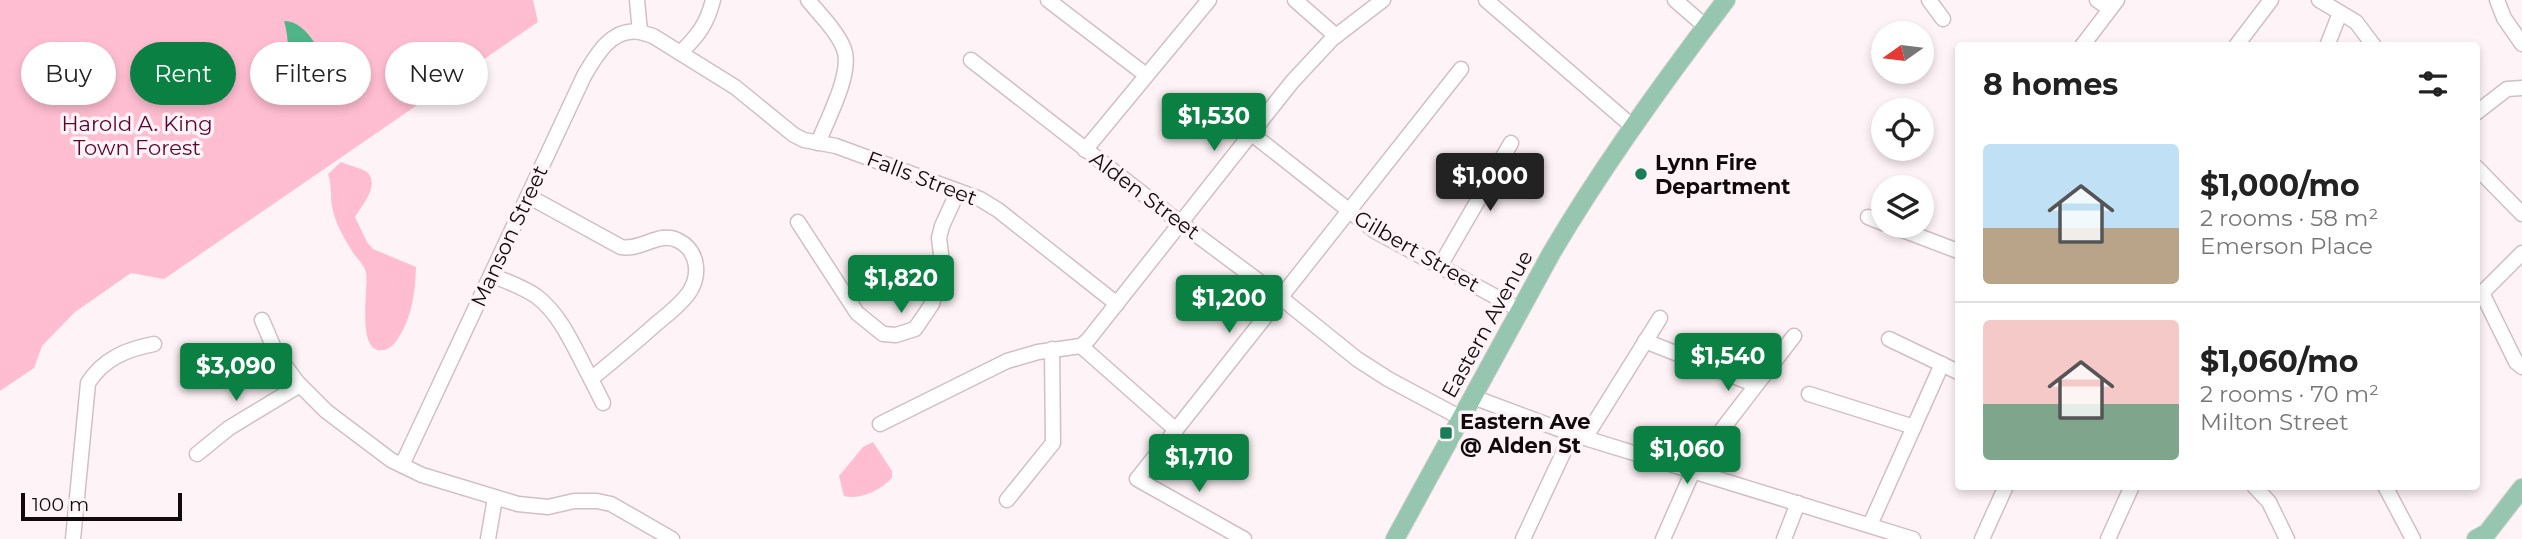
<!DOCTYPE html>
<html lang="en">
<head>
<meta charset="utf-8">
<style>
	:root { --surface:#fff; --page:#f2f2f2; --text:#222; --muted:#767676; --line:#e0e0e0; --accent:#0b8043 }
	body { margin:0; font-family:Montserrat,sans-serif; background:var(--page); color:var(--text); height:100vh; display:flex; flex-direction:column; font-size:26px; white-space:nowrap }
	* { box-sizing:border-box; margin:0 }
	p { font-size:23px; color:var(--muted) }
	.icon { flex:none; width:38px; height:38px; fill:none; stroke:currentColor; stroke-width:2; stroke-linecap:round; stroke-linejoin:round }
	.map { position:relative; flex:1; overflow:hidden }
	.panel { position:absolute; left:1955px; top:42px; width:525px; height:448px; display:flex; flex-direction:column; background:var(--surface); border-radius:7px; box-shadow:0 4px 10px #0003 }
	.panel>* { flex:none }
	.banner { position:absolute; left:21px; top:42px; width:665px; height:63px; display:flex; gap:14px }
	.needle { width:46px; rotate:256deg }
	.tools { position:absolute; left:1871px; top:21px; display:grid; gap:14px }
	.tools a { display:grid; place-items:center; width:63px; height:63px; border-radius:50%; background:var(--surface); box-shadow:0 4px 10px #0003; font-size:35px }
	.scale { position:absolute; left:21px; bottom:18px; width:161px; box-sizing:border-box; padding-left:7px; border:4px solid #100a0c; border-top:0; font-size:19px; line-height:24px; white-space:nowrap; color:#100a0c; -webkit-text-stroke:5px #fef3f6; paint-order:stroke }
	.price { position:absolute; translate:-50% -60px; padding:0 16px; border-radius:7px; background:var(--accent); color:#fff; font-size:23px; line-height:46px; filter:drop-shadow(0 2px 4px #0008) }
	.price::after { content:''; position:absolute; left:50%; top:42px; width:21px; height:16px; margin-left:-10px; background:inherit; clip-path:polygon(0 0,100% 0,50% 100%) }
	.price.selected { background:#222; color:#fff }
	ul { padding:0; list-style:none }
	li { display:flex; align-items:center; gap:21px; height:175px; padding:0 28px }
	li+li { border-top:2px solid var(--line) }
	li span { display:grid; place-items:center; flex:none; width:196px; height:140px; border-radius:7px; color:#555 }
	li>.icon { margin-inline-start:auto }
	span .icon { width:84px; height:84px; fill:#fffc; stroke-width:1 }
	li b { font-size:30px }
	h2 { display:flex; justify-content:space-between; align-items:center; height:84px; padding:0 28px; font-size:30px }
	.tag { padding:0 24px; border-radius:32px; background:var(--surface); box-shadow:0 4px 10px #0003; font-size:24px; line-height:63px }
	.tag.selected { background:var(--accent); color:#fff }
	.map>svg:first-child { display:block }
	.green { fill:#ffbdd1 }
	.water { fill:#4fb588 }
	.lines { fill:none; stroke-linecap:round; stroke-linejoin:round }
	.minor-casing { stroke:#d1bfc4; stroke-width:17 }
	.major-casing { stroke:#d4d3d3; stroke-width:20 }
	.minor { stroke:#fff; stroke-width:14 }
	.major { stroke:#97c6b0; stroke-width:18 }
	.poi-dot { fill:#197e58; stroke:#fef3f6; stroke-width:2.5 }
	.labels { text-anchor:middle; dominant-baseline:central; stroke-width:7; stroke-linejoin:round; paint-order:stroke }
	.park-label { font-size:21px; fill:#5a062e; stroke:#fef3f6 }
	.poi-label { font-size:21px; font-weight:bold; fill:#100a0c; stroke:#fef3f6; text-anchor:start }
	.street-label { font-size:21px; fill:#100a0c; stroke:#fef3f6 }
</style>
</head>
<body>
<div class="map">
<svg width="2522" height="539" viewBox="0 0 2522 539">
	<rect width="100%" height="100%" fill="#fef3f6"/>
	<g class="green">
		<polygon points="0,0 533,0 538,22 164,279 131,273 75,312 42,346 34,368 0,391"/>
		<path d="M341 162C348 165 363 169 367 172 380 185 363 204 355 217L367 242 373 249 416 267C415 294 412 318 397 340 394 344 390 349 384 350 355 356 369 287 366 273 365 265 356 258 352 251 344 238 334 221 332 206 330 195 332 185 328 174Z"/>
		<path d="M873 442 892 471V478C880 490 862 500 844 496L839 476 863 447Z"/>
	</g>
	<path class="water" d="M284 21C309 21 322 57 332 76 332 94 317 107 299 99 284 77 292 46 284 21Z"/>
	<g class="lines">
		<defs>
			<g id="minor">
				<polyline points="637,0 640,32 653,36 735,87 794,135 804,140 836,146 980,199 998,210 1117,304"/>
				<path d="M808 0C820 15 837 31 844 49 853 72 827 120 818 143"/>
				<polyline points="1048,0 1146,75"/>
				<polyline points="1295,0 1336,36"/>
				<polyline points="1486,0 1632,126"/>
				<polyline points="1675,0 1706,27"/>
				<polyline points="1929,0 1943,19"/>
				<polyline points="2097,0 2110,9"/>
				<polyline points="2319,0 2356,22 2374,46"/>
				<polyline points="2497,0 2504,18 2522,44"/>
				<polyline points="2082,46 2117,0"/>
				<polyline points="2236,46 2271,0"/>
				<polyline points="2327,46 2340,13"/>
				<path d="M680 53C698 36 707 24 713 0"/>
				<polyline points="971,60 1170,215 1280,297 1357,359 1388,379 1461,418"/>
				<polyline points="2476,113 2507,89 2522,88"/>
				<polyline points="1252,134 1375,231 1520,310"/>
				<polyline points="1085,150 1209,0"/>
				<polyline points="2476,167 2522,214"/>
				<polyline points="1868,217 1883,223"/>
				<polyline points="798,222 857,313 883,334 896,335 915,329 932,304 939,281 941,254 939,238 942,226 958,191"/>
				<polyline points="1892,226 1958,251"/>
				<polyline points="2522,253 2482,293 2516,362 2522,367"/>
				<polyline points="1440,266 1511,143"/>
				<path d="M491 275C506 281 523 287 536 296 562 315 576 352 591 379 613 361 635 343 656 324 667 315 679 306 688 294 701 276 699 250 677 240 660 231 640 251 621 247L528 196"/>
				<polyline points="262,320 277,355 298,383 326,411 391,460 422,475 518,504 548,507 574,501 597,501 611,504 672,539"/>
				<polyline points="1889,339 1958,372"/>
				<polyline points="1645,341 1756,385"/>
				<polyline points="1081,346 1176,430"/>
				<polyline points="591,379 603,403"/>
				<polyline points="1809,394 1914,427"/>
				<polyline points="1473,397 1572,434 1913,539"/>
				<polyline points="880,424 1007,361 1038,352 1081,346 1088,340 1292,82 1332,39 1383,0"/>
				<polyline points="1585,438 1660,318"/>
				<polyline points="197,454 229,428 300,385"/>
				<path d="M402 465 584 76C596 55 612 27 640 32"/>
				<polyline points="2254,486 2269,502 2287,539"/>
				<polyline points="2385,486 2413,539"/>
				<polyline points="1007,500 1053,443 1052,349"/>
				<polyline points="1870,525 1942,364"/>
				<path d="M73 539 88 383C103 359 127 349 154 344"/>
				<polyline points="488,539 495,498"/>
				<polyline points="1244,539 1137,479 1461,69"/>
				<polyline points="1523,539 1572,434"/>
				<polyline points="1663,539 1697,462 1794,336"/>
				<polyline points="1784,539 1798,503"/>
				<polyline points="1982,539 2006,486"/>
				<polyline points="2108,539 2132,486"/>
			</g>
			<g id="major">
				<path d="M1395 539 1552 252C1604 164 1664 81 1726 0"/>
				<polyline points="2476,539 2487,533 2522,488"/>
			</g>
		</defs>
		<use href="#minor" class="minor-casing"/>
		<use href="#major" class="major-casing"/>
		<use href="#minor" class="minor"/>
		<use href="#major" class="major"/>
	</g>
	<g class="poi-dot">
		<circle cx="1641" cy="174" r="7"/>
		<rect x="1439" y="426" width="14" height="14" rx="3.5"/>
	</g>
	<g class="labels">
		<g class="park-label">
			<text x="137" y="123">Harold A. King<tspan x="137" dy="24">Town Forest</tspan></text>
		</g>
		<g class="poi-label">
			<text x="1655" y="162">Lynn Fire<tspan x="1655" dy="24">Department</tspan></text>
			<text x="1460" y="421">Eastern Ave<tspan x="1460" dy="24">@ Alden St</tspan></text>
		</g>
		<g class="street-label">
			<text transform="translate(922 178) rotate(21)">Falls Street</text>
			<text transform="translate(1145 195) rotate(37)">Alden Street</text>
			<text transform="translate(509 236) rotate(-65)">Manson Street</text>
			<text transform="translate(1417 251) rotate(30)">Gilbert Street</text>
			<text transform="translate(1487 324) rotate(-61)">Eastern Avenue</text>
		</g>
	</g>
</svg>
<div class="tools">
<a><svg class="needle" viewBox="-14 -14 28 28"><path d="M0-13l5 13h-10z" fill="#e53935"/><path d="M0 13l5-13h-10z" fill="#767676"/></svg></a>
<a><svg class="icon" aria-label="locate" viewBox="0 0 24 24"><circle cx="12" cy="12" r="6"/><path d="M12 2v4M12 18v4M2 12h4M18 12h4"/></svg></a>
<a><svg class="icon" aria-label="layers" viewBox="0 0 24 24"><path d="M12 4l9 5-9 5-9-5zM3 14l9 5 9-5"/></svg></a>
</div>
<div class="scale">100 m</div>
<b class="price" style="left:1214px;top:153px">$1,530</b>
<b class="price selected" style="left:1490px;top:213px">$1,000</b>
<b class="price" style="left:901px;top:315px">$1,820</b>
<b class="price" style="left:1229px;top:335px">$1,200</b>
<b class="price" style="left:1728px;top:393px">$1,540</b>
<b class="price" style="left:236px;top:403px">$3,090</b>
<b class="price" style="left:1687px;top:486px">$1,060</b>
<b class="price" style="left:1199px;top:494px">$1,710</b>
<div class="banner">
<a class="tag">Buy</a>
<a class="tag selected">Rent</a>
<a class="tag">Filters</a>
<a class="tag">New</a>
</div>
<section class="panel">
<h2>8 homes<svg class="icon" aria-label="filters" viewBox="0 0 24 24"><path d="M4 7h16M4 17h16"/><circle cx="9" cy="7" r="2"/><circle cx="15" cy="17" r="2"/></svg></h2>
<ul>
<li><span style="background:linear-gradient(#bfe0f5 60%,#b9a48a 0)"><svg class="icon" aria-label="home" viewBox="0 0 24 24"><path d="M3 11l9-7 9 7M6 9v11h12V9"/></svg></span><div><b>$1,000/mo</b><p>2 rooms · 58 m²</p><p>Emerson Place</p></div></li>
<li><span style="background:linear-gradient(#f6c9c9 60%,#7fa58c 0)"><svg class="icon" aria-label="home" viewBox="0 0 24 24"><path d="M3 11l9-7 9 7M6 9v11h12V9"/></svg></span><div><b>$1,060/mo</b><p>2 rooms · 70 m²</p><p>Milton Street</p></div></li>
</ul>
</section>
</div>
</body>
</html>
